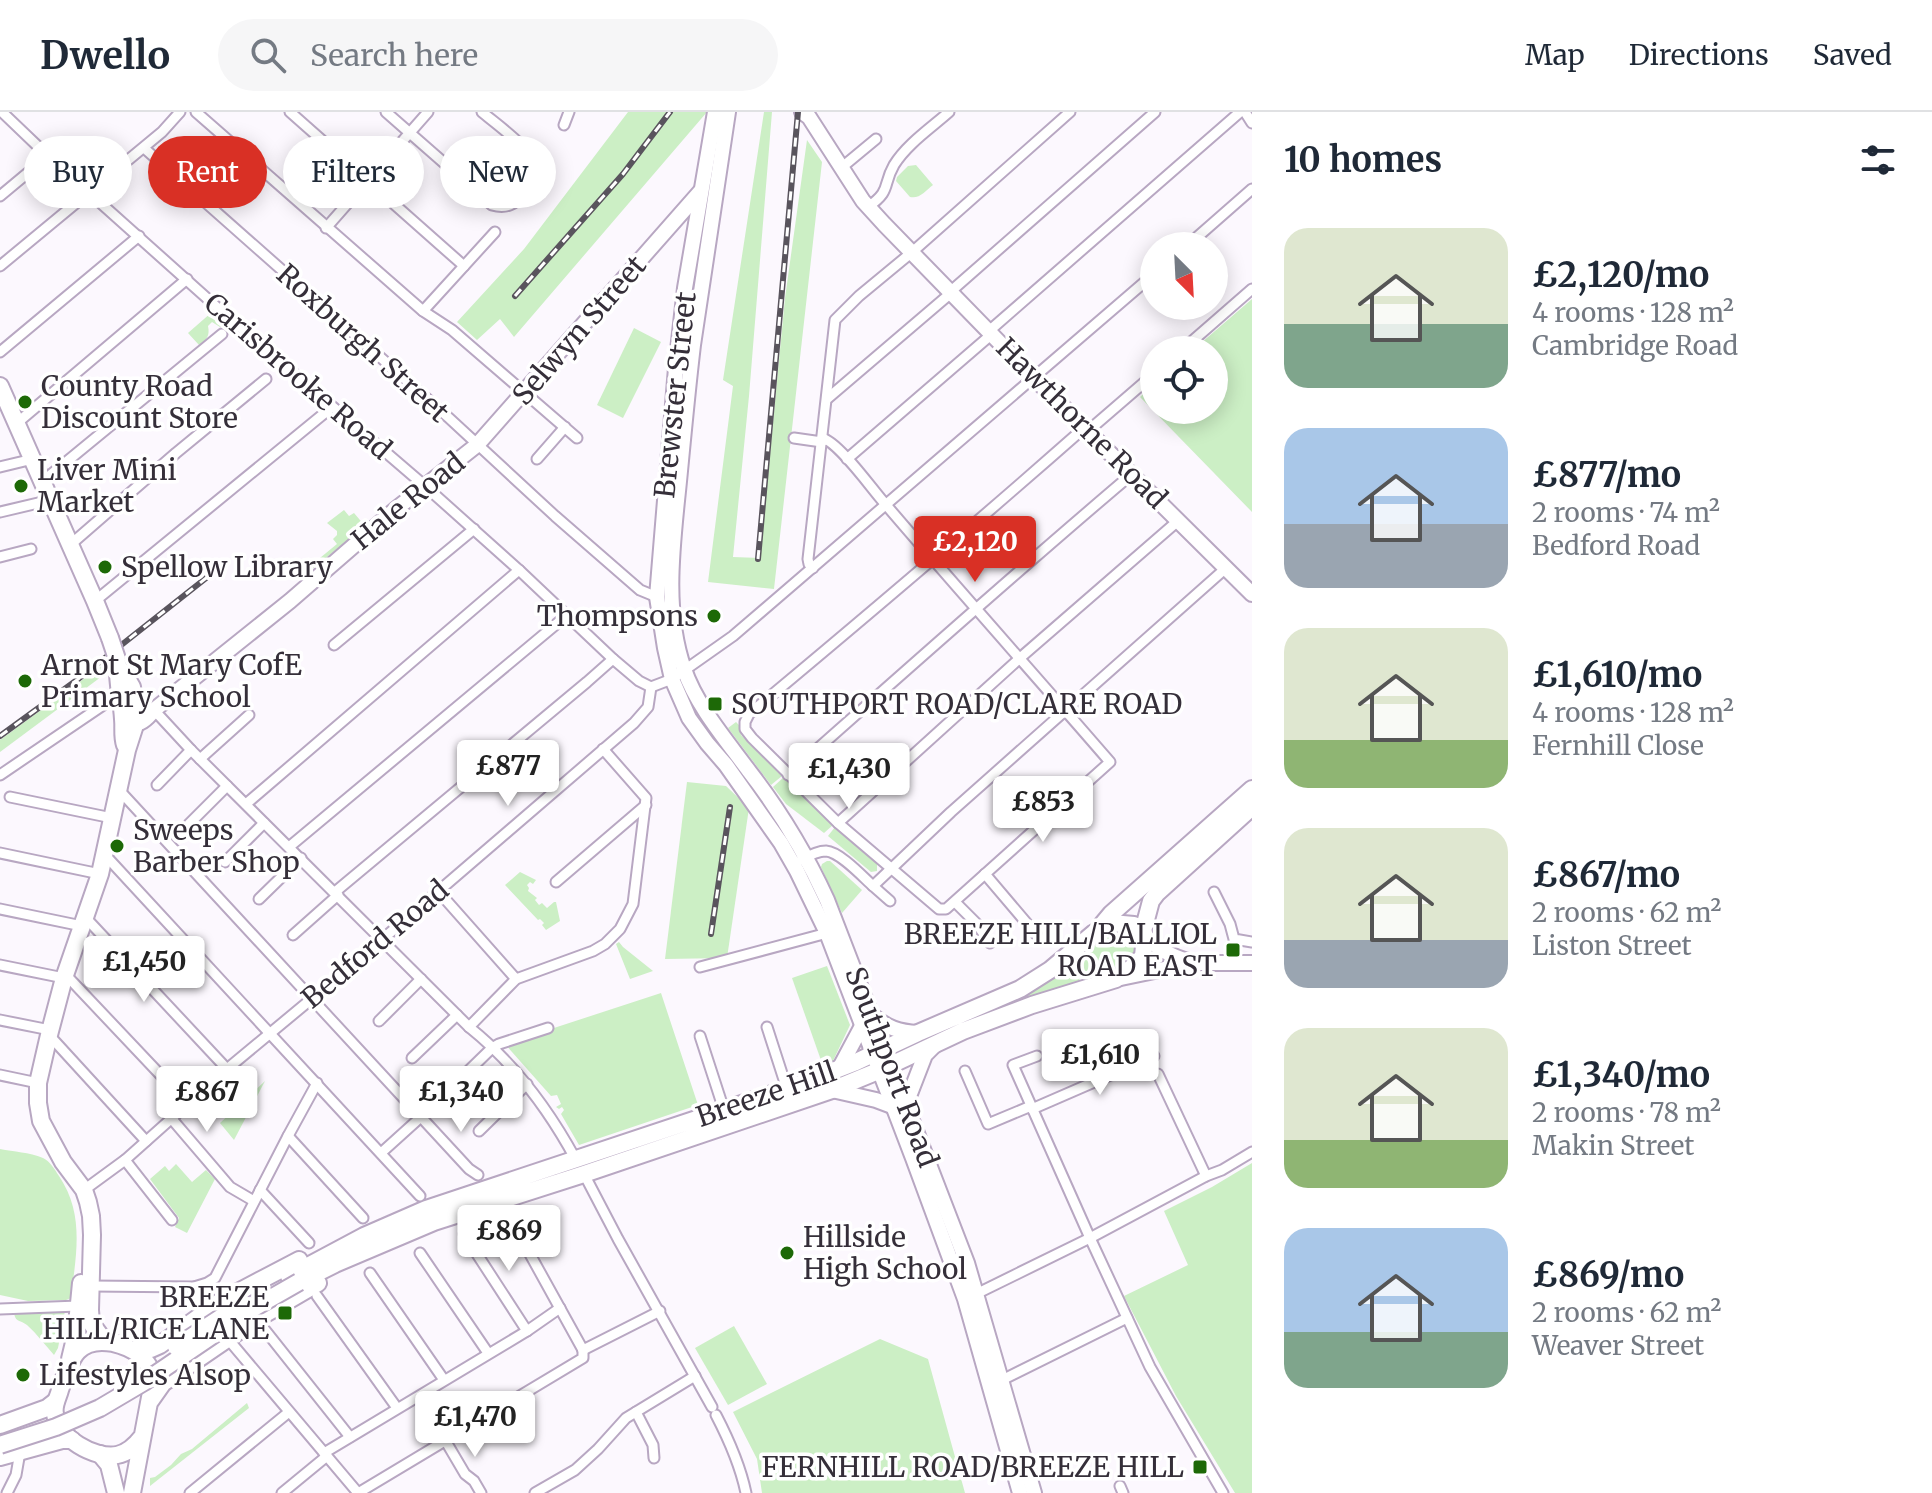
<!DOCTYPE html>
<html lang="en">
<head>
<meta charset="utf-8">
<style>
	:root { --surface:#fff; --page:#f6f6f7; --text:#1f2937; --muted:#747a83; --line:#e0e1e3; --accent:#d93025 }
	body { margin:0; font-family:Merriweather,serif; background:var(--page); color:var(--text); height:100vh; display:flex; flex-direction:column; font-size:30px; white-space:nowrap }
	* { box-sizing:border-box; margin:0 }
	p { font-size:26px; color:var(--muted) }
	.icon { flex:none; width:44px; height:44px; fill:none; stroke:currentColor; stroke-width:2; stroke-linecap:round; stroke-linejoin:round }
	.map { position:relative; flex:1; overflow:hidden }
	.details { display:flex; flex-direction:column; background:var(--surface); width:680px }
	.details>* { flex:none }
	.guide { position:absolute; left:24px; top:24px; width:760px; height:72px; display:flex; gap:16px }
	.needle { width:52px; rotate:156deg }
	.tools { position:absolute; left:1140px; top:120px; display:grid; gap:16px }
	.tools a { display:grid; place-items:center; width:88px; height:88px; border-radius:50%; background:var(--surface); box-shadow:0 4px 20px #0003; font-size:40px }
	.price { position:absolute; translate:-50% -68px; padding:0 18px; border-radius:8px; background:#fff; color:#222; font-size:26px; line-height:52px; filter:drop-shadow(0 2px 4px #0008) }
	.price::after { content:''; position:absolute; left:50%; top:48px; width:24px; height:18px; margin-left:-12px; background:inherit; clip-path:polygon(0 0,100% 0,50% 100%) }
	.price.selected { background:var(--accent); color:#fff }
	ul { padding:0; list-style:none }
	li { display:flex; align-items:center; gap:24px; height:200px; padding:0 32px }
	li span { display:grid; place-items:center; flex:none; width:224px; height:160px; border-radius:24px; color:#555 }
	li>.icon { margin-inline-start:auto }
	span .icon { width:96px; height:96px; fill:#fffc; stroke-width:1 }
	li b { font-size:34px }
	h2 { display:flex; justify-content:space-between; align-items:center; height:96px; padding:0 32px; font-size:34px }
	.chip { padding:0 28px; border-radius:36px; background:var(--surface); box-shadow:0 4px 20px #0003; font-size:28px; line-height:72px }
	.chip.selected { background:var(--accent); color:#fff }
	header { display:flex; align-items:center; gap:48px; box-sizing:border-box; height:112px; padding:0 40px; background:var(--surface); border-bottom:2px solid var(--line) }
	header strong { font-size:38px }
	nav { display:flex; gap:44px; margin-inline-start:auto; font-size:28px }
	.search { width:560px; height:72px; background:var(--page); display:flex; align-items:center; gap:20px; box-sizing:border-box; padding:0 28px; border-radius:44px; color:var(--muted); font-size:30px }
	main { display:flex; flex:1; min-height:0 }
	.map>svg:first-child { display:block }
	.green { fill:#ccefc5 }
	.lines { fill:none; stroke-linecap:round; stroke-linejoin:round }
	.street-casing { stroke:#b8a7c2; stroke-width:13 }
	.primary-casing { stroke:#b8a7c2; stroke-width:18 }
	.highway-casing { stroke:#b8a7c2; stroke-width:20 }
	.street { stroke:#fff; stroke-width:9 }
	.primary { stroke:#fff; stroke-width:14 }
	.highway { stroke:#fff; stroke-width:16 }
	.rail-casing { stroke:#59545d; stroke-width:6 }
	.rail { stroke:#fff; stroke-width:3; stroke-dasharray:9; stroke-linecap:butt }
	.highway-bridge-casing { stroke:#b8a7c2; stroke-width:20; stroke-linecap:butt }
	.highway-bridge { stroke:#fff; stroke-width:16 }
	.poi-dot { fill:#1d6907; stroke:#fff; stroke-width:3 }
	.labels { text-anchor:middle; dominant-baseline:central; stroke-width:7; stroke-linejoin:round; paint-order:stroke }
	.street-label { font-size:28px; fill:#352f39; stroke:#fff }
	.poi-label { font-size:28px; fill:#352f39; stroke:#fff; text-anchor:start }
</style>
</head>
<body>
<header>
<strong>Dwello</strong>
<div class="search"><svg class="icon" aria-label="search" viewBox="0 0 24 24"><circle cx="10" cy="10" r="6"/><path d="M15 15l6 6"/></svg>Search here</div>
<nav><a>Map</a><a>Directions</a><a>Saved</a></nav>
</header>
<main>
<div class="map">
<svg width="1252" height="1381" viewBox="0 0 1252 1381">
	<rect width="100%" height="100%" fill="#fcf8fe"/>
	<g class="green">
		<polygon points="628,0 707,0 514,225 500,207 477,228 457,210 524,137"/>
		<polygon points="764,0 772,0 749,284 733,445 760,446 785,186 807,28 822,50 774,477 708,470 733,274 723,268"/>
		<path d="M916 53 933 73C925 79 920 87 910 85L896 69 897 65 908 54Z"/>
		<polygon points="1252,187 1252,400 1140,285 1154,272 1154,298 1214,298 1214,238 1193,238"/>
		<path d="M212 200 224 211 220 215 212 210 208 214C210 224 207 227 199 233L188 221Z"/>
		<polygon points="634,216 661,230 623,306 597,293"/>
		<polygon points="344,398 349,404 354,401 365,414 311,458 309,455 337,432 333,427 337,423 337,419 327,411"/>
		<polygon points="107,550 109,559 0,640 0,628"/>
		<polygon points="736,610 739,613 741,623 782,664 771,673 728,616"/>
		<polygon points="784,665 833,713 824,721 786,692 773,675"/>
		<polygon points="687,670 726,674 749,696 727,846 665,847"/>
		<polygon points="835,715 877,752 877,759 871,760 828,724"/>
		<polygon points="827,749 830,749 862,778 842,801 821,755 822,752"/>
		<polygon points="520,760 536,768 533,772 530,770 527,773 529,776 528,779 537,786 535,788 539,793 542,791 547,796 554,790 556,790 560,809 546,818 542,813 544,811 540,807 538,808 505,773"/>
		<path d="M1111 817C1128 818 1136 816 1140 835L1130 852 1105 864 1085 869 1077 845Z"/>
		<polygon points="619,830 623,835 653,859 630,867 616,832"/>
		<polygon points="1072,850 1081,871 976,906 1031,879"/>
		<polygon points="827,854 850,913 832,951 823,954 792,866"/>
		<polygon points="661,881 698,993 579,1033 561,1002 564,998 562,995 559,997 556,995 561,992 557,983 551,984 505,932"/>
		<polygon points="265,969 234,1028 220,1011"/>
		<path d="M0 1037C14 1040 29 1040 43 1046 50 1049 55 1058 59 1064 85 1103 76 1142 71 1186L66 1188 28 1189 0 1183Z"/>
		<polygon points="1252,1051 1252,1381 1235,1381 1176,1284 1124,1184 1188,1153 1164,1099 1212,1075"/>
		<polygon points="176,1052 192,1070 206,1058 215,1067 187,1121 175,1115 179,1106 150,1067 165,1054 169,1059"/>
		<path d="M58 1198 65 1199 58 1236 54 1243C45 1233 37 1222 27 1213 19 1207 16 1211 14 1201Z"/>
		<polygon points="734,1214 767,1272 728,1293 695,1236"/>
		<polygon points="880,1227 928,1247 965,1381 762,1381 757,1347 733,1300"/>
		<polygon points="247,1291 249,1296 150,1374 150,1366 155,1365 171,1353 181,1342 192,1337"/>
	</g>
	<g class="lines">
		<defs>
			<g id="street">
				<polyline points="2,0 48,44 219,197 425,374 519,458 613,547 639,569 651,575 672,567 733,524 1154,162"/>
				<polyline points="196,0 423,199 452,218 577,326"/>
				<polyline points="290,0 464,154"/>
				<path d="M386 0 492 93C506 97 515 93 524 81 528 75 535 67 536 59 538 41 496 12 482 0"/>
				<polyline points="1245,0 1252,11"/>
				<polyline points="564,13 569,0"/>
				<polyline points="144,36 449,306 555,404 640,478 657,485"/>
				<polyline points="841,56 876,27"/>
				<polyline points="0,84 48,44"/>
				<path d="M868 95C892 78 882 74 894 53 907 32 931 16 949 0"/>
				<polyline points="326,116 428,0"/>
				<polyline points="1187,134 1252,77"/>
				<polyline points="0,154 162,20 180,0"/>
				<polyline points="950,180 1155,0"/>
				<polyline points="423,199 495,120"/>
				<polyline points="989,219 1240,0"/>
				<polyline points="1182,238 1252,177"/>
				<polyline points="0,240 139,124"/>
				<polyline points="828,286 951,181"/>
				<polyline points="17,311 187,167"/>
				<polyline points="1088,319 1154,262"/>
				<polyline points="794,326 822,330"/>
				<path d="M822 326C838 330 869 373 881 387 956 475 1034 562 1110 650L946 797H939L838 711 752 626 745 617V610L749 602C862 508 974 413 1084 316"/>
				<polyline points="537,347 565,315"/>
				<polyline points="847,347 992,222"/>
				<polyline points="0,355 33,347"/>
				<polyline points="43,369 222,222"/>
				<polyline points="0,400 51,388"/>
				<polyline points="70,433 176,341 266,267"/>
				<polyline points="0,445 31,437"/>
				<polyline points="813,456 809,452 808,447 835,208 859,184 911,141 1070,0"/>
				<polyline points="95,489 332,295"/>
				<polyline points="334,533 474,417"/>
				<path d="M154 598 191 638 469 915C514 951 549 998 576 1048"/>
				<polyline points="200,647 249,603"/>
				<polyline points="0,663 115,585 121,583"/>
				<path d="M788 663C902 562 1016 460 1132 362"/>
				<polyline points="157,673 191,638"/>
				<polyline points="119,678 469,1057 478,1063"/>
				<polyline points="10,685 112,706"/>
				<polyline points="246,692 519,458"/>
				<polyline points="838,711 1020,546 1179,408"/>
				<polyline points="189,712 227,674"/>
				<polyline points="289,735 566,504"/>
				<polyline points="0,741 100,762"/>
				<polyline points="105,743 420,1084"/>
				<path d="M801 748C808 744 817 739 826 739 840 740 862 764 873 774L951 700 1226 456"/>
				<polyline points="225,750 264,711"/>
				<polyline points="985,762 1041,828"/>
				<polyline points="556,770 646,693"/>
				<polyline points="873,774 890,789"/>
				<polyline points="438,779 516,867"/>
				<polyline points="335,780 587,570 613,547"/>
				<polyline points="1214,780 1230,812 1234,827 1252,830"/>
				<polyline points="259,787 301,746"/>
				<polyline points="955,790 976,811 990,831"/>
				<polyline points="0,797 82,814"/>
				<polyline points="85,805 227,957"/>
				<polyline points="293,823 338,783"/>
				<polyline points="0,853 64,866"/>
				<polyline points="700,855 831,820"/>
				<polyline points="66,863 187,991"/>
				<polyline points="0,908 50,918"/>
				<polyline points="379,909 421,867"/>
				<polyline points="469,915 516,867 593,839 605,832 620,817 633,792 646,686 603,637"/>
				<polyline points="767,915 787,977"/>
				<polyline points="49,923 146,1029"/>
				<polyline points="700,924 724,998"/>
				<polyline points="1037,944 1013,953 1090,1126 1150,1255 1223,1381"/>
				<polyline points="412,946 457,903"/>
				<polyline points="965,959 988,1012 1031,994"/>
				<polyline points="1158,962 1206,1064"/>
				<polyline points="0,963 38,971"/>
				<polyline points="1032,997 1154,944"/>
				<polyline points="171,1006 230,1075 254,1089"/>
				<polyline points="479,1019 527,972"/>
				<polyline points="288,1024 363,1106"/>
				<polyline points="381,1041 422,1004 492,936 499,932 548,916"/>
				<polyline points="125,1048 172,1108"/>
				<polyline points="584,1062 618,1127 712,1295"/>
				<polyline points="84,1078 125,1048 227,957 356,850 634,611 648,595 651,575"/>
				<polyline points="260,1078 309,1131"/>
				<polyline points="510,1106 583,1238"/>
				<polyline points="464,1122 527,1219"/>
				<polyline points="420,1141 488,1241"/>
				<polyline points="370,1161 444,1268"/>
				<polyline points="91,1174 194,1175 207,1171 215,1166 288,1024 317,971"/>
				<polyline points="194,1175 202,1190 198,1203"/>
				<polyline points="974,1183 1090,1126 1206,1064 1222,1058 1252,1040"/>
				<polyline points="317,1184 397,1296"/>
				<polyline points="0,1197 78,1194"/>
				<polyline points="265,1218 350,1325"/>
				<polyline points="228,1227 358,1381 583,1246 583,1238"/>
				<polyline points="583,1238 660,1199"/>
				<polyline points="1000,1269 1127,1206"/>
				<polyline points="636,1300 653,1333 654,1346"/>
				<path d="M716 1303C729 1328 740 1352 746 1381"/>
				<polyline points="445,1328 465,1362 474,1369 481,1381"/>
				<polyline points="324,1341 527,1219 560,1196"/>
				<polyline points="1120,1374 1123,1381"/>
				<polyline points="7,1381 16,1363 20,1340"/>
				<polyline points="190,1381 289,1300"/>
				<polyline points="282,1381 327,1344"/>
				<polyline points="535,1381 575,1358 598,1337 626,1306 695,1264"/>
			</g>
			<g id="primary">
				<polyline points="715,0 685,176 676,256 657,485 665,536 672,567 689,606 707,631 726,653 781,731 797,759 827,821 913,1046 965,1187 1020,1381"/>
				<path d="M728 0C717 78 704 155 693 233 688 275 684 317 680 359 674 424 662 494 684 557 696 593 727 629 749 659 780 699 806 742 827 788L967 1151 1034 1381"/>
				<polyline points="802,0 809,5 863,89 884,112 1034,266 1252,482"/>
				<path d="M128 611C140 614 147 607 154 598L290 489 396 397 477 333 700 80"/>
				<path d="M1145 824C1159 837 1170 844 1188 849"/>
				<polyline points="1116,867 1193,851 1252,851"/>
				<path d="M872 903C887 916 899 920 918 921"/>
				<polyline points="839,957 862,914"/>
				<polyline points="832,978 876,988 892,994"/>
				<polyline points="906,992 925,943 935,933"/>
			</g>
			<g id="highway">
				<polyline points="0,274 95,489 110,526"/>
				<path d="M118 553C117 571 122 588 123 607 124 616 122 624 125 633"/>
				<polyline points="1101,814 1111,802 1252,677"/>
				<polyline points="1143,819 1151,789 1157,781 1252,695"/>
				<polyline points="289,1164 364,1124 426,1097 787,977 856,950 918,921 1020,877 1050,858 1094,821 1111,811 1134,813 1143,819 1145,824 1143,844 1134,854 1116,867 1032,893 963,919 878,959 832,978 584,1062 434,1110 335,1152 299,1170"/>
				<polyline points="105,1230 91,1211 90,1198 92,1123 91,1104 88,1090 84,1078 63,1050 41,1009 38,991 38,971 49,923 64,866 100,762 127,638 135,613 136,603 132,575 125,563 118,555"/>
				<polyline points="134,1238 151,1237 160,1233 221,1189 299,1148"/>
				<polyline points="70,1247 76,1222 81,1171"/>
				<polyline points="151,1288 163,1271 258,1206 318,1171"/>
				<polyline points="0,1313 47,1296 56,1289"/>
				<polyline points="100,1342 109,1353 116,1381"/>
				<polyline points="0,1345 62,1328 72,1328"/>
				<path d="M132 1381 154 1264C146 1245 134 1236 113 1231 76 1224 70 1249 60 1278 58 1286 53 1293 55 1302 58 1326 94 1347 117 1343 128 1341 135 1334 142 1325"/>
			</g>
		</defs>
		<use href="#street" class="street-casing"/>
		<use href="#primary" class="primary-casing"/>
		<use href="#highway" class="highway-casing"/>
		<use href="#street" class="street"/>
		<use href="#primary" class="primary"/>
		<use href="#highway" class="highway"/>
		<defs>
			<g id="rail">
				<polyline points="515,184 623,62 670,0"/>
				<polyline points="758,447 798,0"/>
				<polyline points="0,624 77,568 215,459"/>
				<polyline points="711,822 730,695"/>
			</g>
		</defs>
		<use href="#rail" class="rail-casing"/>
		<use href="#rail" class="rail"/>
		<defs>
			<g id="highway-bridge">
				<polyline points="110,526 117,547"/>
				<polyline points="176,1235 237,1195"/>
				<polyline points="0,1333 56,1315 100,1296 144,1270 250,1198 299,1170"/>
			</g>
		</defs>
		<use href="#highway-bridge" class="highway-bridge-casing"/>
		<use href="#highway-bridge" class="highway-bridge"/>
	</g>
	<g class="poi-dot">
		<circle cx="25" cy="290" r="8"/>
		<circle cx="21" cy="374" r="8"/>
		<circle cx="105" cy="455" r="8"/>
		<circle cx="714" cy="504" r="8"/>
		<circle cx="25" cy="569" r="8"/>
		<rect x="707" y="584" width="16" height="16" rx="4"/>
		<circle cx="117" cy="734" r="8"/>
		<rect x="1225" y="830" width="16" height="16" rx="4"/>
		<circle cx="787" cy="1141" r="8"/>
		<rect x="277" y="1193" width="16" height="16" rx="4"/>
		<circle cx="23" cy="1263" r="8"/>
		<rect x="1192" y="1347" width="16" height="16" rx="4"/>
	</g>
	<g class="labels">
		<g class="street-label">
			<text transform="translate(579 218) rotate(-49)">Selwyn Street</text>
			<text transform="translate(363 231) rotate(42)">Roxburgh Street</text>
			<text transform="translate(298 264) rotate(41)">Carisbrooke Road</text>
			<text transform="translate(675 283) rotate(-84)">Brewster Street</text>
			<text transform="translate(1082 311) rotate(45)">Hawthorne Road</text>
			<text transform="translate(408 389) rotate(-39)">Hale Road</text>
			<text transform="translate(375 832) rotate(-40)">Bedford Road</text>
			<text transform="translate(892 955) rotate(69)">Southport Road</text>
			<text transform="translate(766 982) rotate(-19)">Breeze Hill</text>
		</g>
		<g class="poi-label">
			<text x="41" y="274">County Road<tspan x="41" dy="32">Discount Store</tspan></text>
			<text x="37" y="358">Liver Mini<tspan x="37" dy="32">Market</tspan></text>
			<text x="121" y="455">Spellow Library</text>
			<text x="698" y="504" text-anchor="end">Thompsons</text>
			<text x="41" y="553">Arnot St Mary CofE<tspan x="41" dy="32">Primary School</tspan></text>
			<text x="731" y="592">SOUTHPORT ROAD/CLARE ROAD</text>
			<text x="133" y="718">Sweeps<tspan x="133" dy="32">Barber Shop</tspan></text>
			<text x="1217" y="822" text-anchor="end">BREEZE HILL/BALLIOL<tspan x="1217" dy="32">ROAD EAST</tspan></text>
			<text x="803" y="1125">Hillside<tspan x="803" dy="32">High School</tspan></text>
			<text x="269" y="1185" text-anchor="end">BREEZE<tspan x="269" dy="32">HILL/RICE LANE</tspan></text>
			<text x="39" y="1263">Lifestyles Alsop</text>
			<text x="1184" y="1355" text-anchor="end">FERNHILL ROAD/BREEZE HILL</text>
		</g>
	</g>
</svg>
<div class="tools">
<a><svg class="needle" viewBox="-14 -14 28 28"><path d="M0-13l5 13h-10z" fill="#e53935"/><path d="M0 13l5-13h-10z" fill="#747a83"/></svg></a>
<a><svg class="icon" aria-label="locate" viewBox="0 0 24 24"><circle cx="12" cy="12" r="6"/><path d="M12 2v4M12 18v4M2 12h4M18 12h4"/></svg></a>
</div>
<b class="price selected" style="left:975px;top:472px">£2,120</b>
<b class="price" style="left:508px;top:696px">£877</b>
<b class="price" style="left:849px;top:699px">£1,430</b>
<b class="price" style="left:1043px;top:732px">£853</b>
<b class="price" style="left:144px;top:892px">£1,450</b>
<b class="price" style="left:1100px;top:985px">£1,610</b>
<b class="price" style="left:207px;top:1022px">£867</b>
<b class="price" style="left:461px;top:1022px">£1,340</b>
<b class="price" style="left:509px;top:1161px">£869</b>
<b class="price" style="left:475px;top:1347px">£1,470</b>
<div class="guide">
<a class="chip">Buy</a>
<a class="chip selected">Rent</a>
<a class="chip">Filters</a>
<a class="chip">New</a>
</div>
</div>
<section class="details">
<h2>10 homes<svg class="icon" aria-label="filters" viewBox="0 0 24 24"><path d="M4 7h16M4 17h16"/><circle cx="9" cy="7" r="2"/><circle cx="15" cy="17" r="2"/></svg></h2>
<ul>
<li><span style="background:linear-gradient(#dfe7d0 60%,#7fa58c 0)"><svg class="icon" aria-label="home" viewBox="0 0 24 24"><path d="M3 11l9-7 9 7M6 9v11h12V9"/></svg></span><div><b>£2,120/mo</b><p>4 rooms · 128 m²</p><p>Cambridge Road</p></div></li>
<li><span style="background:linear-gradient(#a9c7e8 60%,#9aa5b1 0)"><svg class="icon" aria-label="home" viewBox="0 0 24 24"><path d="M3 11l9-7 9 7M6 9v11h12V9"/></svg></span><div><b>£877/mo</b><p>2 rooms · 74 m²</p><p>Bedford Road</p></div></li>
<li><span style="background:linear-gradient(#dfe7d0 70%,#8fb573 0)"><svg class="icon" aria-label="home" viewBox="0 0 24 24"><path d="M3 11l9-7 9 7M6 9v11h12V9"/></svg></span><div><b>£1,610/mo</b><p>4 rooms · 128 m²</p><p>Fernhill Close</p></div></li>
<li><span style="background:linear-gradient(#dfe7d0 70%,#9aa5b1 0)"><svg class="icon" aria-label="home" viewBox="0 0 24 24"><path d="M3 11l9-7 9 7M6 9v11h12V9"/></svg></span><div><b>£867/mo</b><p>2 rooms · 62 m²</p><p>Liston Street</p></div></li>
<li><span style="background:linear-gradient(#dfe7d0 70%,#8fb573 0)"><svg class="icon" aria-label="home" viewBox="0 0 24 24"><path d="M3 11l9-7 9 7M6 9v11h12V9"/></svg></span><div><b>£1,340/mo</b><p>2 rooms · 78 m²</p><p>Makin Street</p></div></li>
<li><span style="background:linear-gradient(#a9c7e8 65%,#7fa58c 0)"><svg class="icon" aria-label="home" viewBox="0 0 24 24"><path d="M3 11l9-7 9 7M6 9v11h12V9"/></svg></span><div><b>£869/mo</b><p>2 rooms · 62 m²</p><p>Weaver Street</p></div></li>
</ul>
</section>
</main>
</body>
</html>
